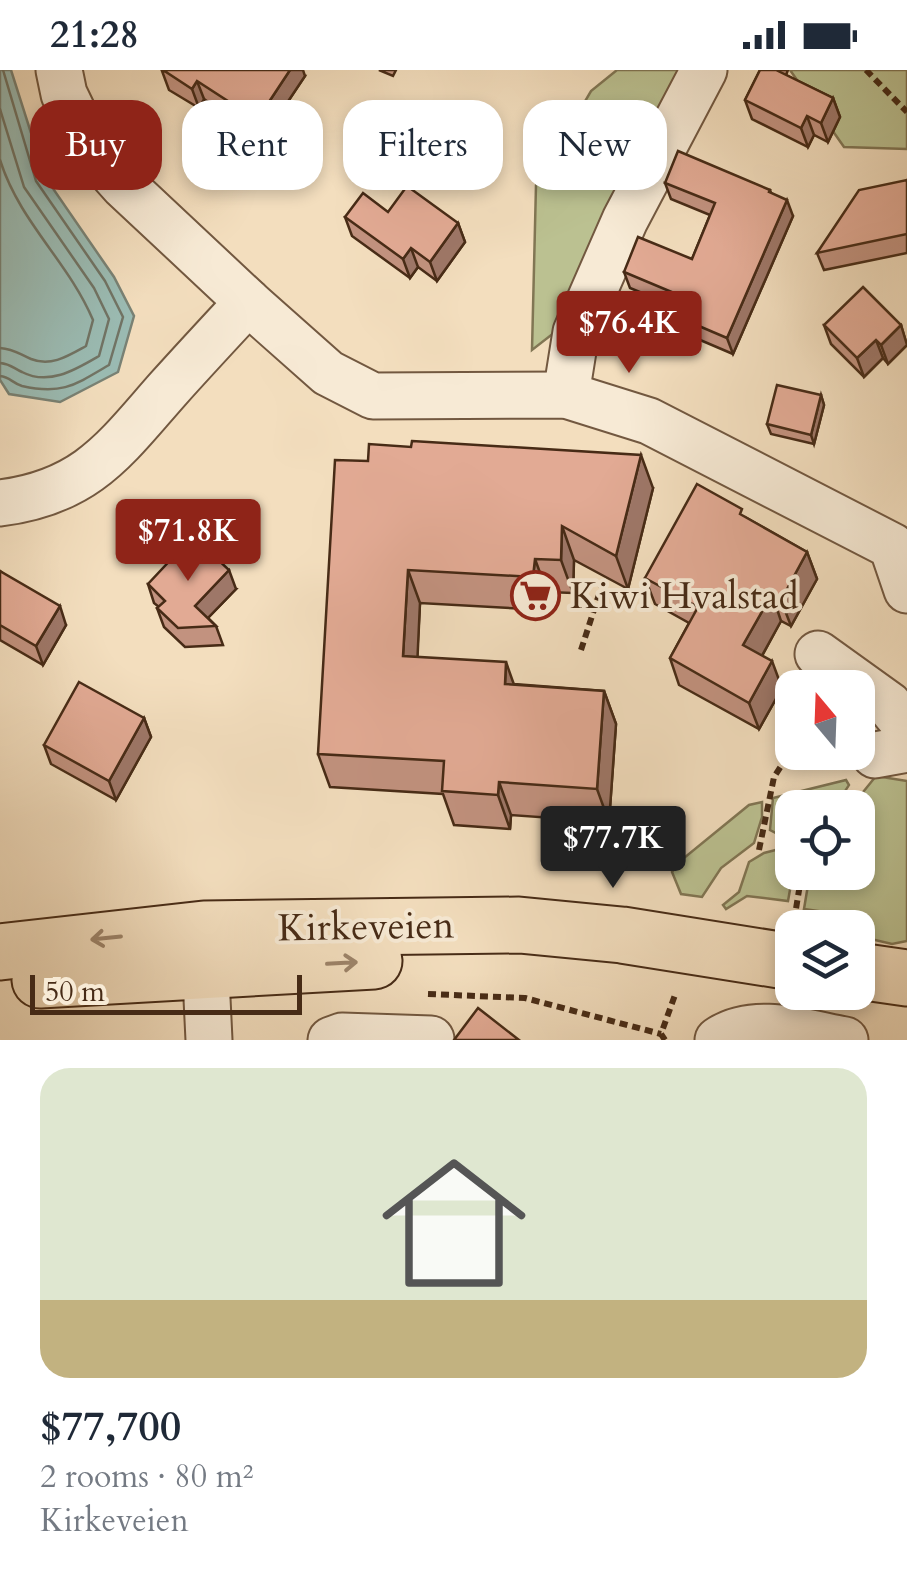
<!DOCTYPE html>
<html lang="en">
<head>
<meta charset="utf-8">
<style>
	:root { --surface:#fff; --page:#f2f2f3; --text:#1f2937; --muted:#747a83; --line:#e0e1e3; --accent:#8f2418 }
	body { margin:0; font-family:Cardo,serif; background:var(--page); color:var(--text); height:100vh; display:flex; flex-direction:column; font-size:38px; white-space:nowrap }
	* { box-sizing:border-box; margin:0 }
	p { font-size:32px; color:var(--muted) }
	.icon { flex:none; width:55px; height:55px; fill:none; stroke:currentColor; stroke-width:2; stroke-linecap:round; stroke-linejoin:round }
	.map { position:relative; height:970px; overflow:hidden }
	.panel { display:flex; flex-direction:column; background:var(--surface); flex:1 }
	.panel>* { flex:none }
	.guide { position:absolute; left:30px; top:30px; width:848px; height:90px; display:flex; gap:20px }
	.needle { width:65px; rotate:341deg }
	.fabs { position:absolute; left:775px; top:600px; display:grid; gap:20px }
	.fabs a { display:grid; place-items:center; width:100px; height:100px; border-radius:20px; background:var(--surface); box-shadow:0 5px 15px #0003; font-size:50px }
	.scale { position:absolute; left:30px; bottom:25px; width:272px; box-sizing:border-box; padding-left:10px; border:5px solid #472b16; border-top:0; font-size:28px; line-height:35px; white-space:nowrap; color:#472b16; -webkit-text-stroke:8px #f7ead5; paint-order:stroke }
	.price { position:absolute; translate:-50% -85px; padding:0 22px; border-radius:10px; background:var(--accent); color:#fff; font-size:32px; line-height:65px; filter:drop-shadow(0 2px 5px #0008) }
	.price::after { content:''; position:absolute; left:50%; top:60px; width:30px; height:22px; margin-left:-15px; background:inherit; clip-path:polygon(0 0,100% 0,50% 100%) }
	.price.on { background:#222; color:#fff }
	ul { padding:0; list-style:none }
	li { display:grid; align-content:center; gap:20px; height:530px; padding:0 40px }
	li+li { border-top:2px solid var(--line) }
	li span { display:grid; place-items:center; height:310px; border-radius:30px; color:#555 }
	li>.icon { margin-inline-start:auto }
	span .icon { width:180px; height:180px; fill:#fffc; stroke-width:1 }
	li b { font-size:42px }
	.chip { padding:0 35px; border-radius:30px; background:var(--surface); box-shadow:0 5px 15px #0003; font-size:35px; line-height:90px }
	.chip.on { background:var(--accent); color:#fff }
	.status { display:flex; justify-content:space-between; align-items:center; height:70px; padding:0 50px; background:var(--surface); direction:ltr }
	.status svg { height:28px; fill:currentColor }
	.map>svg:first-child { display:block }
	.green { fill:#bbc191; stroke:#817654; stroke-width:2.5 }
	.water { fill:#9bbcb4; stroke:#798275; stroke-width:2.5 }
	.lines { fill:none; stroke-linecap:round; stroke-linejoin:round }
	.shore { stroke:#717465; stroke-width:2.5 }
	.minor-casing { stroke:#725840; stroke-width:49 }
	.major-casing { stroke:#472b16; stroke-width:59 }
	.path { stroke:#472b16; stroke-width:6; stroke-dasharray:8 5; stroke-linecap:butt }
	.minor { stroke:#f7ead5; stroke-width:45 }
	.major { stroke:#f3debe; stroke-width:55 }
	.wall { fill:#c2927f; stroke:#472b16; stroke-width:2.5 }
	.shaded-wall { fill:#9e7768; stroke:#472b16; stroke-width:2.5 }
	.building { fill:#e2aa94; stroke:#472b16; stroke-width:2.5 }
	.oneway { stroke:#9d846a }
	.labels { text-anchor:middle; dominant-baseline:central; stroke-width:8; stroke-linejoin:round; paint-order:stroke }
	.poi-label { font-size:38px; fill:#472b16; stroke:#f7ead5; text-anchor:start }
	.street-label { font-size:38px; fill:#472b16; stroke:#f7ead5 }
</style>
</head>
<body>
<div class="status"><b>21:28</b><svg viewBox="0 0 49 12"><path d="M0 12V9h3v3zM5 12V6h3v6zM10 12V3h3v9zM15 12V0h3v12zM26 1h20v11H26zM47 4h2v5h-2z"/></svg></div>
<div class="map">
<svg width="907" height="970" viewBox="0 0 907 970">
	<rect width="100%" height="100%" fill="#f3debe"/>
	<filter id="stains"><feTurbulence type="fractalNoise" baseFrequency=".002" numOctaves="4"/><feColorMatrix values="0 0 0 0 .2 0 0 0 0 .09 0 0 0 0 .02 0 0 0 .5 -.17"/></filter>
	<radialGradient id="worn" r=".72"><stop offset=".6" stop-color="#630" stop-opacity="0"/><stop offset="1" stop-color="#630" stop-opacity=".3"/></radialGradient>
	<g class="green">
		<polygon points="617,0 686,0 559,259 532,280 536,115 591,21"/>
		<polygon points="790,0 907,0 907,79 844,77"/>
		<polygon points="876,706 907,711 907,871 892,874 858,866 858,858 850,857 853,846 804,839 810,803 858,802 858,738 851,737"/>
		<path d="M846 710 849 715C836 739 817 738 792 738V756L776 763 770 760 773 728Z"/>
		<polygon points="762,732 762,747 754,773 721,798 702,827 681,824 672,802 679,792 749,735"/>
		<polygon points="791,776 793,803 788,831 747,826 726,839 723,835 739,822 749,792 764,783"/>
	</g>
	<polygon class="water" points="0,0 11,0 45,107 114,207 134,246 118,302 60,332 9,324 0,310"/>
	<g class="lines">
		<g class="shore">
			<path d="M0 39 24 117 94 218 109 249 99 286C75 300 49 316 22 302 13 298 11 294 0 293"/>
			<path d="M0 90C20 153 68 191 93 250L86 276C68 286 51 297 31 289 19 284 14 279 0 278"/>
			<path d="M0 306C10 307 12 313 22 316 62 325 75 315 109 295L123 247 105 211 36 111 3 0"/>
		</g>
		<defs>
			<g id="minor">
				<polyline points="59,0 64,24 90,78 123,115 248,232 328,303 373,326 566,325 649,351 892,476 907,520"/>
				<polyline points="566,325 576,262 625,150 704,0"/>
				<path d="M0 433C87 422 115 379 168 319 194 290 221 261 248 232"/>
				<polyline points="818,584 889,635 907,657"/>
				<polyline points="875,685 907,679"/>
				<polyline points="204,866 209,970"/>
				<polyline points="331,970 342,966 431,969"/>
				<path d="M718 970C754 945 806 963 845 970"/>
			</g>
			<g id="major">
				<polyline points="0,882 204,859 519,855 622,865 792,892"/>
				<polyline points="858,901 907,908"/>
				<polyline points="40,910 374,891"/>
			</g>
		</defs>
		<use href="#minor" class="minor-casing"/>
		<use href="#major" class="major-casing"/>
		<g class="path">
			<polyline points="866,0 907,42"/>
			<polyline points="581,580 607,500"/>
			<polyline points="759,780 774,707 783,693"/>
			<polyline points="794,851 802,802"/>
			<polyline points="818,854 841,857"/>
			<polyline points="428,924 525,928 661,964"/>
			<polyline points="665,970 661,964 675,925"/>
		</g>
		<use href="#minor" class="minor"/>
		<use href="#major" class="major"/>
	</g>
	<g class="wall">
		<polygon points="379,0 396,0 393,6"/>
		<polygon points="760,0 788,0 786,5 833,28 840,47 828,72 814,65 808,77 752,49 745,30"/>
		<polygon points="162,1 305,6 263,69 204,29 199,38 169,20"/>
		<polygon points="617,56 621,66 599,110 566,93 563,84"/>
		<polygon points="447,60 454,78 436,103 410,84 403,65"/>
		<polygon points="907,110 907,183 824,200 817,183"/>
		<polygon points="665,113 770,120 771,123 793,146 733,284 672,258 666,242 669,234 630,218 624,202 692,189 710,145 671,129"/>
		<polygon points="388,142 458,153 465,172 437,211 418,197 410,208 352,166 345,147"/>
		<polygon points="824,255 901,255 907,275 888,294 883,288 864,307 831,274"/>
		<polygon points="821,325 824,335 814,374 771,364 767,354"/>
		<polygon points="368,391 653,418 628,519 574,490 573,523 547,522 545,540 420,533 417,587 514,614 604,621 616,654 609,752 511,745 510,759 454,755 443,724 330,717 318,684"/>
		<polygon points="745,447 807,482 817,509 791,556 781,551 762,586 782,618 759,659 679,615 670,588 689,553 655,534 645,508"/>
		<polygon points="0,501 66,555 43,595 0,570"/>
		<polygon points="148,514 236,519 208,548 216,556 223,575 185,577 164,557 157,538 159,537 154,533"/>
		<polygon points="144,648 151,667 116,730 51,694 44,675"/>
	</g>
	<g class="shaded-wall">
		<polygon points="290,0 303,0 305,6 263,69 257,50"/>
		<polygon points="197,11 204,29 199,38 192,19"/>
		<polygon points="833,28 840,47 828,72 821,53"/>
		<polygon points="807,46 814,65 808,77 801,58"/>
		<polygon points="617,56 621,66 599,110 595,100"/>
		<polygon points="447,60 454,78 436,103 429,84"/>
		<polygon points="787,130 793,146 733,284 727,268"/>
		<polygon points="458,153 465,172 437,211 430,192"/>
		<polygon points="411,178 418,197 410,208 403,189"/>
		<polygon points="901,255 907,275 888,294 881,275"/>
		<polygon points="876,270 883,288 864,307 857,288"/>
		<polygon points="821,325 824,335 814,374 811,365"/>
		<polygon points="641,385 653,418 628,519 616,486"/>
		<polygon points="562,456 574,490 573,523 561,490"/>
		<polygon points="807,482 817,509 791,556 781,530"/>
		<polygon points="535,489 547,522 545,540 533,507"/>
		<polygon points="229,500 236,519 202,554 195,536"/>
		<polygon points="408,500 420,533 416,620 403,586"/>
		<polygon points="772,524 781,551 753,602 743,575"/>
		<polygon points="60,536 66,555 43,595 36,576"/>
		<polygon points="772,591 782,618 759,659 749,633"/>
		<polygon points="506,592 518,626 505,614"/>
		<polygon points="604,621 616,654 609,752 597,719"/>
		<polygon points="144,648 151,667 116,730 109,711"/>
		<polygon points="499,712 511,745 510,759 498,725"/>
	</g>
	<g class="building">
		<polygon points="163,0 290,0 257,50 197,11 192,19"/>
		<polygon points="760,0 776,0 833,28 821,53 807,46 801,58 745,30"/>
		<polygon points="584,40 617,56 595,100 563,84"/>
		<polygon points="421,41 447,60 429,84 403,65"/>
		<polygon points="678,81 770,120 769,122 787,130 727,268 666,242 674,223 624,202 638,167 692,189 715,133 665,113"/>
		<polygon points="907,110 907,164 817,183 859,120"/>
		<polygon points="407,116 458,153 430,192 411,178 403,189 345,147 363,123 388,142"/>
		<polygon points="863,217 901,255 881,275 876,270 857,288 824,255"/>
		<polygon points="777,315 821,325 811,365 767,354"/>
		<polygon points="412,371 641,385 616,486 562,456 561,490 535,489 533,507 408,500 403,586 506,592 505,614 604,621 597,719 499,712 498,725 442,721 444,691 318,684 335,390 368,391 369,374 411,377"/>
		<polygon points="697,414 742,439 740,444 807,482 781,530 772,524 743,575 772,591 749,633 670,588 698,537 645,508"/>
		<polygon points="193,466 229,500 195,536 216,556 178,558 157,538 165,531 148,514"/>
		<polygon points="0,501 60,536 36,576 0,555"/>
		<polygon points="79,612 144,648 109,711 44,675"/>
		<polygon points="478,938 519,970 454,970"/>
	</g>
	<defs><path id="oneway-shaft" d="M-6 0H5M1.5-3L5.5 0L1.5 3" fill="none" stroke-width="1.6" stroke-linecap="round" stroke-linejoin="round" transform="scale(2.5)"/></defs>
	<g class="oneway">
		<use href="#oneway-shaft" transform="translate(106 868) rotate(174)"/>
		<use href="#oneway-shaft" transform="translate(342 893) rotate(-3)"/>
	</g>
	<defs>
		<symbol id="supermarket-ring" viewBox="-11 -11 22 22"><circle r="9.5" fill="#f7ead5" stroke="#8f2418" stroke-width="1.5"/><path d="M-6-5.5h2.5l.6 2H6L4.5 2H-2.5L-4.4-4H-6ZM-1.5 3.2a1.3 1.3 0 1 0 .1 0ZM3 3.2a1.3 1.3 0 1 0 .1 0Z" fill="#8f2418"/></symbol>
	</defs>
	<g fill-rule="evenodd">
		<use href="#supermarket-ring" x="508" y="498" width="55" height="55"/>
	</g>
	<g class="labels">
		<g class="poi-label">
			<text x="570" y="526">Kiwi Hvalstad</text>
		</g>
		<g class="street-label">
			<text transform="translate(366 857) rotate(-1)">Kirkeveien</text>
		</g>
	</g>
	<rect width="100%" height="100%" filter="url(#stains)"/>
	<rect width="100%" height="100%" fill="url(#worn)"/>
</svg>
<div class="fabs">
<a><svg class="needle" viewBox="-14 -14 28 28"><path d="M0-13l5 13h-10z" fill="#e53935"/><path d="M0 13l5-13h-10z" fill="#747a83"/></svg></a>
<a><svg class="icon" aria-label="locate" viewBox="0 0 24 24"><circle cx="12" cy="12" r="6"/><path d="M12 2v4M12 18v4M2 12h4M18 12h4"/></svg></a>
<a><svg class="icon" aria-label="layers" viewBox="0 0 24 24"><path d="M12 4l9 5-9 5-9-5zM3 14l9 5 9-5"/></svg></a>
</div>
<div class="scale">50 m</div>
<b class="price" style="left:629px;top:306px">$76.4K</b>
<b class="price" style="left:188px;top:514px">$71.8K</b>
<b class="price on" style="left:613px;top:821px">$77.7K</b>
<div class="guide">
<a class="chip on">Buy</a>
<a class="chip">Rent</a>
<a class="chip">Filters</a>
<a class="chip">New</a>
</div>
</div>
<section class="panel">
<ul>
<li><span style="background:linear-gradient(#dfe7d0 75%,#c2b280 0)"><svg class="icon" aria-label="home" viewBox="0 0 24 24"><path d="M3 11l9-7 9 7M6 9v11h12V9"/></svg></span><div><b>$77,700</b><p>2 rooms · 80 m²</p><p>Kirkeveien</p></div></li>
</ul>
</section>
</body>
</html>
